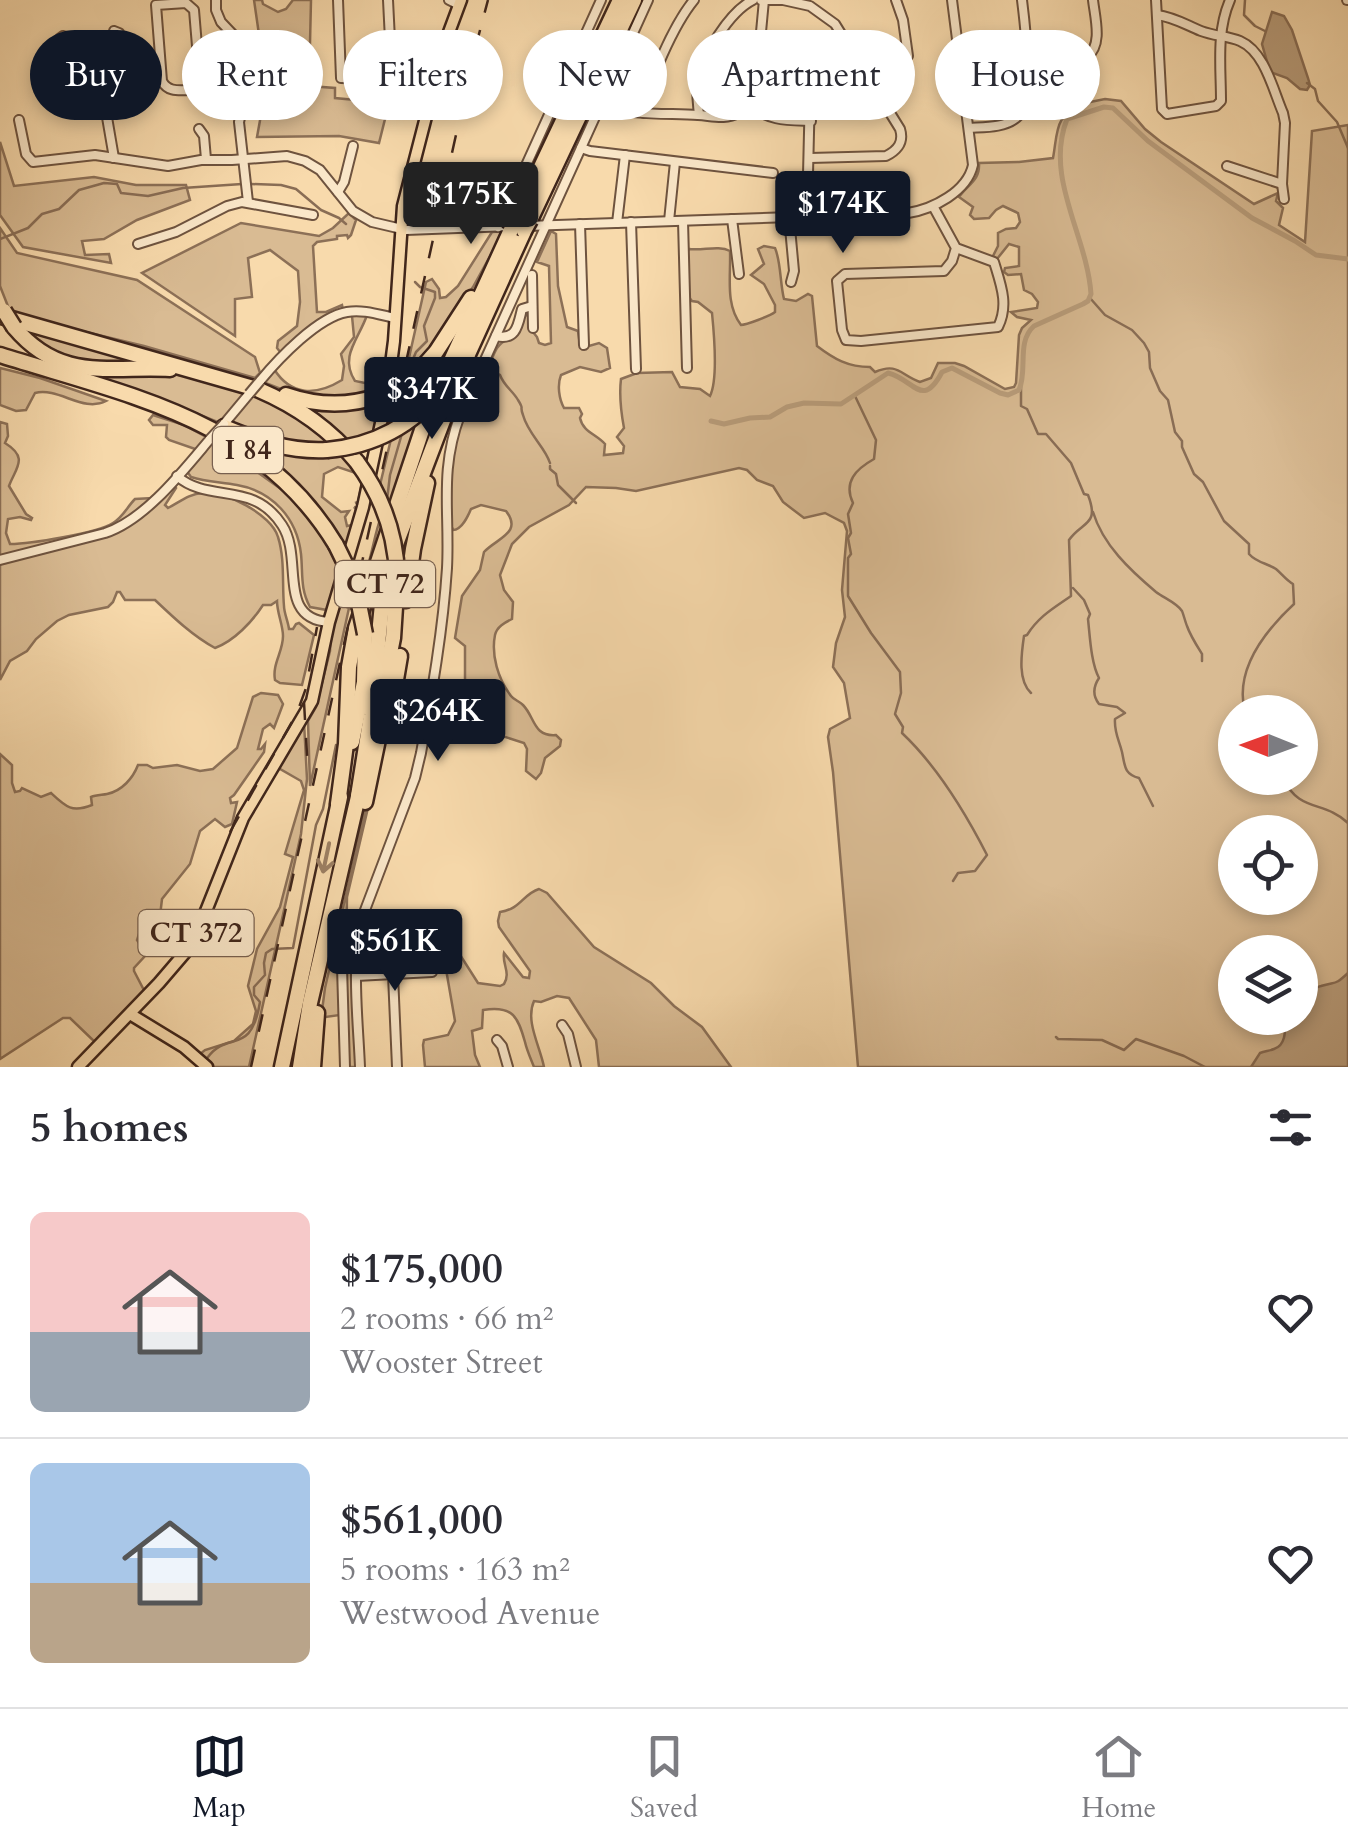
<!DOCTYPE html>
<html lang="en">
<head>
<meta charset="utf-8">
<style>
	:root { --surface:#fff; --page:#f2f2f3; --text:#2b2b33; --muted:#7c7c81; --line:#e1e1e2; --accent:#111827 }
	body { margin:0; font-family:Cardo,serif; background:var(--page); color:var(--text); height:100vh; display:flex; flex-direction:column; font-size:38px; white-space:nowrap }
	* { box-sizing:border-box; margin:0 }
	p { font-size:32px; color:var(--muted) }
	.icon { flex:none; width:55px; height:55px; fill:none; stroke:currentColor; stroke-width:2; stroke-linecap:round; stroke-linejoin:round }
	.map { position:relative; height:1067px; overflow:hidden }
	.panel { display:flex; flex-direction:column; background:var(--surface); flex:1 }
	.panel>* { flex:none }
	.top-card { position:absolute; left:30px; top:30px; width:1290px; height:90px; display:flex; gap:20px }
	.needle { width:65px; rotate:271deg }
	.fabs { position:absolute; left:1218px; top:695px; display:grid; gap:20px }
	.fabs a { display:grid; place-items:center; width:100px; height:100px; border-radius:50%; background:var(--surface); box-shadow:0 5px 15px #0003; font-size:50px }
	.price { position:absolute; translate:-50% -85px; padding:0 22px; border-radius:10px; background:var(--accent); color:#fff; font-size:32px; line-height:65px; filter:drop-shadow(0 2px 5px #0008) }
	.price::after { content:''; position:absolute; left:50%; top:60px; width:30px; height:22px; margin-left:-15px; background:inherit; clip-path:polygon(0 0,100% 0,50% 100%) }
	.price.selected { background:#222; color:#fff }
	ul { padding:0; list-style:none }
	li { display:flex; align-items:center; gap:30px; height:250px; padding:0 30px }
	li+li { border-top:2px solid var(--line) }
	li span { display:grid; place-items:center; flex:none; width:280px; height:200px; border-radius:15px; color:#555 }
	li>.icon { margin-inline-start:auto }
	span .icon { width:120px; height:120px; fill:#fffc; stroke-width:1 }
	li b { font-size:42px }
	h2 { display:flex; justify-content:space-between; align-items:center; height:120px; padding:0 30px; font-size:42px }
	.chip { padding:0 35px; border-radius:45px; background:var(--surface); box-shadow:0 5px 15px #0003; font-size:35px; line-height:90px }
	.chip.selected { background:var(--accent); color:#fff }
	.dock { display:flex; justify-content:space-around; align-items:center; height:140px; border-top:2px solid var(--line); background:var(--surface); font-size:28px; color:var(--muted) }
	.dock a { display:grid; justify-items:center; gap:5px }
	.dock .selected { color:var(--accent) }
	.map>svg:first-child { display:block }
	.green { fill:#d9bb93; stroke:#8c7057; stroke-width:2.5; fill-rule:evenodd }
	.water { fill:#b99d7b; stroke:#896d55; stroke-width:2.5 }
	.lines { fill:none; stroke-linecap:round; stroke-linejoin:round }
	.stream { stroke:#896d55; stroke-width:2.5 }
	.canal { stroke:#b99d7b; stroke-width:5 }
	.minor-casing { stroke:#6e533f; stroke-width:12 }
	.major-casing { stroke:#40261b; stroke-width:15 }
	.highway-casing { stroke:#40261b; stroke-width:19 }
	.minor { stroke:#fae7c9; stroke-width:8 }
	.major { stroke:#f8daac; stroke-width:10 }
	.highway { stroke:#f8daac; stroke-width:14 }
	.rail { stroke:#40261b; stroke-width:2.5; stroke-dasharray:18 18; stroke-linecap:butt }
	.minor-bridge-casing { stroke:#6e533f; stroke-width:12; stroke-linecap:butt }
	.highway-bridge-casing { stroke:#40261b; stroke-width:19; stroke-linecap:butt }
	.minor-bridge { stroke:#fae7c9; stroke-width:8 }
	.highway-bridge { stroke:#f8daac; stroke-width:14 }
	.oneway { stroke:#9c8064 }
	.labels { text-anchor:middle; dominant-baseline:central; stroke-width:8; stroke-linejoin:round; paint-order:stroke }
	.shield { fill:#fae7c9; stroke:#78604f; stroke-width:2.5 }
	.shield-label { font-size:28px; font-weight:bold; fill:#40261b }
</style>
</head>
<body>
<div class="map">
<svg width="1348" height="1067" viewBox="0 0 1348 1067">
	<rect width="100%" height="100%" fill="#f8daac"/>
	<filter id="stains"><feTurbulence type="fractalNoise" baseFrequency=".002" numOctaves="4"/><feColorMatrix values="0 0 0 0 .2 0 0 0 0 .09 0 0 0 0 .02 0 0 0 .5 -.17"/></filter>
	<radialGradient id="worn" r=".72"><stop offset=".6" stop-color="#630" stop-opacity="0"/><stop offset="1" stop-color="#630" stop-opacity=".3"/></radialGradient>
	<g class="green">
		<polygon points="254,0 262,0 263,4 278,12 286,9 293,0 311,0 309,86 335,88 335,98 389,103 379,143 339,136 257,137 263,104 264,69"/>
		<path d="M1105 99 1121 101 1145 129 1161 142 1254 204 1278 193 1276 201 1283 208 1279 225 1305 242 1312 131 1348 125V1067H858L833 772 828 737 830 729 850 718 844 683 833 667 836 643 845 617 842 590 847 531 844 523 825 513 804 518 783 502 773 486 757 480 747 470 739 468 636 491 616 488 586 487 569 505 529 527 512 544 500 575 504 590 513 602 512 619C506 622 497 626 495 635 491 655 498 679 511 696 514 700 519 701 523 705 535 717 533 737 556 735L561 740 560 746 545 758 541 773 536 779 526 771 527 749 524 743 496 734 476 695 469 691 465 682V646L455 638 462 596 480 570 484 552C497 538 523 533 506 511L481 505 471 509C468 516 462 530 453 530L451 525C450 489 448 452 463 418 466 410 472 405 476 398 484 383 488 364 497 348 508 332 520 344 523 314L529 316V327L537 337 539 343 545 345 551 343 549 266 537 262 551 231 556 234 558 286 567 327 578 331 580 345 589 346 599 343 607 348 610 368 601 372 580 367 561 375C557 385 559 399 564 408H579L582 414 580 418C583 432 596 434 605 444L604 455 623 453 624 446 617 437 624 428C621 412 619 395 621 379L637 373 672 372 680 387 700 389 710 396C718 380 714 333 712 313L698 302 692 301 688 296 686 255 689 249C703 251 718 245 730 251 731 277 725 304 741 325 746 325 770 316 775 312V305L764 284 751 275 764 264 758 249 764 246 775 248C781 262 780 283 784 299L796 301 808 294 812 296 817 346C834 359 848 367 870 367L875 372C898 362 900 375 920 382L931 378 938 363H955L964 366 1005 389 1014 387 1016 383 1019 335 1022 328 1031 320 1017 317 1011 312 1037 308 1038 302 1032 294 1024 290 1021 274 1008 275 1004 272 1005 268 1019 266V247L1009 244 997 259 992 258 998 246V233L1006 229 1016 228 1020 222 1018 213 1003 206 996 210 989 218 974 219 970 215 973 207 959 197C968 184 980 181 979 163L1019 162 1053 158C1058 131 1054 113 1085 106V103ZM1235 712H1300V778H1235ZM1235 832H1300V898H1235ZM1235 952H1300V1018H1235Z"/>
		<polygon points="0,142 14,186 94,177 136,185 186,185 190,200 137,220 104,239 82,241 85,255 109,254 111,263 23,247 0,215"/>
		<polygon points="349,213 356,220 351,235 348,238 347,235 337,236 337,239 317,242 313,246 317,312 326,312 342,305 343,310 281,353 277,348 278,341 297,326 300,302 298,271 270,250 248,258 252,297 235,299 235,336 142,273 241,223 319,236 333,228"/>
		<polygon points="0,228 17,253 137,280 255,357 260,373 255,378 144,346 11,314 0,286"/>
		<polygon points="504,231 473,287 430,354 404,380 426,282 432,279 439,289 440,298 446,297 458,286 492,232"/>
		<polygon points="467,312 424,406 393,429 402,386"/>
		<path d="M358 315H367C359 339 339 356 355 381L370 384 374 370H387L385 390 347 400 296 395 263 382 274 369C291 396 316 396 342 380L344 366 341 354 354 337 352 316Z"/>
		<polygon points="22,327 140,363 98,366 50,351"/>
		<path d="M0 368 40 378 106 401C83 413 59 387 35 393L26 410 16 411 0 405Z"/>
		<polygon points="164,372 189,377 246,393 220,423 158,398 99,380 99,374"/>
		<polygon points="252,394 290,412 338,447 306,448 225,426"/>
		<polygon points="383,396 374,438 348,445 321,416 308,408"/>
		<polygon points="153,415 184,425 208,438 198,450 169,440 166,437 167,425 153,425 149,420"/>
		<polygon points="421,415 390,513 379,489 392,435"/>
		<path d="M0 422 7 424 8 436 5 443C29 458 16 467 9 486L26 514 32 518 31 520 20 517 8 519 6 533 10 544C30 544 97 533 113 523 123 517 127 507 135 499L153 498 174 485 176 488 165 505 168 508C180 502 188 494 203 493 225 490 272 515 278 537 285 559 282 584 284 606 284 613 288 621 289 629H293L296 624 299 623 314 635 302 685 280 683 275 680C272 664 283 652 283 636 283 625 277 613 277 601L271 605H263C252 622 234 641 215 648 193 636 174 618 155 600H125L120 592H117L113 602 108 607 69 615 57 621 36 639 27 651 10 661 0 680Z"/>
		<polygon points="231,434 343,451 366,481 361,502 355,503 358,502 363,478 359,474 338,467 324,474 322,497 341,512 349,511 345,517 347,526 352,525 356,509 354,507 359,509 346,555"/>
		<path d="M213 440 285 492 313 519 342 565 327 610 310 607C300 589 303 573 301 554 297 518 272 491 237 485 221 482 206 482 191 477L186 470Z"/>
		<polygon points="340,604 349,608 310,786 308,721 316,707 330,651 331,633"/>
		<path d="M261 693 278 695 283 704 274 728 270 724 263 729 258 749H261L265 744 264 752 234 795 230 798 231 803 237 802 232 824 225 827 215 819 200 831 190 864 162 899 160 916 139 934 137 940 145 952V956L134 968V971L147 996 99 1046 70 1018H63L0 1059V754L12 765V783L15 792 20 791 22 788 41 797 51 793C66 807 72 813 92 805L91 797C96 795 102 795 107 794 122 791 133 778 138 765H147L153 768 177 765 200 771 213 769 237 748 253 697Z"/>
		<polygon points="304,722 307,779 301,834 249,1067 214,1067 200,1054 205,1050 234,1041 253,1024 256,1011 248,986 257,949 280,907 293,857 285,854 304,790 301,781 275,766"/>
		<polygon points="375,778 347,897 346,954 340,1015 325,1017 319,1067 318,1041 325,988 366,806"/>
		<path d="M539 889 547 893 594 947 651 983 674 1006 702 1027 731 1067H599L596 1040 569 998 557 996 541 1002 534 1001C525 1021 540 1046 544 1067H534C531 1059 527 1051 525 1042 518 1017 513 1005 483 1010L482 1028 472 1031 475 1055 480 1067H425L423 1045 424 1040 448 1035 455 1021 443 952 448 948 457 950 478 983 500 986 504 984C511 973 502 964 504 953L523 977 529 978 530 971 499 927 498 921 500 912C521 909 523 894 539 889Z"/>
		<polygon points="351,957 353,958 357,1067 346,1067 343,985 346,960"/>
	</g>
	<g class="water">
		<polygon points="1272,12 1284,16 1292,30 1308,78 1310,85 1307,90 1300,89 1287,78 1270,72 1262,44"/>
		<path d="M1348 973V1067H1251L1260 1053C1265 1051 1269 1051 1274 1049 1287 1045 1285 1028 1285 1018H1300V996C1309 994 1313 988 1321 986 1337 981 1334 986 1348 973Z"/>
	</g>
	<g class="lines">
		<g class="stream">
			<polyline points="1245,0 1244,15 1255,26 1265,31"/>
			<polyline points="1307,83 1315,89 1318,101 1337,122 1348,148"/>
			<polyline points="251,184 281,185 296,189 321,210 339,218 346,224"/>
			<polyline points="0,239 28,228 42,214 59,209 79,190 104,183 117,184 121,193 148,196 183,188 242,184"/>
			<path d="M1090 298 1105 315 1132 330 1144 343 1149 352 1150 368 1160 391 1168 400 1175 432 1182 441V447L1194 474 1203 482 1224 521 1249 544V554C1257 563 1267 563 1276 569 1282 574 1286 580 1293 584L1294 604C1265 631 1234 670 1245 712"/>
			<polyline points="409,369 416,352 427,341 424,326 435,298 435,292 420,287 415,282"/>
			<path d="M1021 386V406L1027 409 1038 434H1046L1071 463 1084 494 1088 495C1100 526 1082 521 1069 540L1071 596C1054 608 1039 616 1027 635L1024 636C1021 656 1018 681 1031 693"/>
			<path d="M855 396 876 440 874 459C856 469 843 482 853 503L848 514 851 533 848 538 851 554 848 558V596L871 633 900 672 901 693 895 714 903 727 902 733C937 766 965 812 987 855L975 871 958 873 953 881"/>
			<path d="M469 405 490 371 500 375C504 386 513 391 518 400 525 411 519 404 523 415 528 434 545 447 550 463"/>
			<polyline points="407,413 410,401 415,400 417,395 412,387"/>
			<polyline points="550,466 550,469 556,474 558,485 576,503"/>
			<polyline points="387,500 390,475 403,430"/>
			<path d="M1093 512C1103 545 1130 570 1156 592 1164 598 1177 603 1182 611 1183 613 1186 624 1187 626 1190 635 1197 646 1202 654V661"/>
			<path d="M368 565C373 549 375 533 381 517"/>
			<path d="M1073 588 1084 600 1090 614 1088 619C1090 637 1091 663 1099 678 1093 687 1092 695 1099 704L1117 707 1125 713 1115 719C1114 732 1119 740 1122 752 1125 766 1124 774 1139 778L1153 806"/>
			<path d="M1283 778C1299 813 1324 800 1348 823"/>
			<polyline points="1056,1037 1058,1039 1102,1040 1124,1050 1136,1039 1184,1056 1205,1067"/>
			<path d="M208 1057C228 1030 251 1057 260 1002L254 995V987L265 975 264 963 266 953 272 949 293 948 316 825 323 809 336 745"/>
		</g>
		<path class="canal" d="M711 421 724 424 750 418 770 417 787 407 804 403 841 404 888 373C914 379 922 410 942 372L952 368 1000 393 1008 395 1019 390C1028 370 1016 342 1034 326L1083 304 1088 301 1091 294C1087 235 1044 178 1067 119L1104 107 1113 108 1148 141 1252 218 1295 241 1316 255 1348 259"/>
		<defs>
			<g id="minor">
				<polyline points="216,0 216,10 221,22 241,43 247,89 239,122 248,202"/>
				<polyline points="338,0 341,78 392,80 388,0"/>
				<polyline points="449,0 459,5"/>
				<path d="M761 0H783L810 6 835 24 900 129C904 142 898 150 886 156L810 158"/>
				<polyline points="896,0 903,20 908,56"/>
				<path d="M1156 0 1162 109 1167 114 1216 106 1221 101C1221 67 1216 32 1230 0"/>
				<polyline points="1347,0 1348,0"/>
				<path d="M186 3 194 10 200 82 193 90C180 90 168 93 162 81L156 5Z"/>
				<path d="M1157 15C1174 17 1186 25 1201 31 1214 36 1228 36 1240 41 1265 52 1273 90 1283 113L1285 123 1282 184 1284 199"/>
				<polygon points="114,31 119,33 118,38 113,37"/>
				<polygon points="63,36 66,41 61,44 59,39"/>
				<polyline points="64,43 86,68 103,94 114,158"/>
				<path d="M1025 66 1087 57C1103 45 1095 18 1093 0"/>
				<polyline points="103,94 119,86 122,78 116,38"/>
				<path d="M601 105C631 116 667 113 698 115 713 116 725 120 739 113 748 110 751 104 755 96L764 0"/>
				<path d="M750 106C772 121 784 120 811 121"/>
				<path d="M644 113C647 83 675 23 694 0"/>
				<path d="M699 115C698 104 696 92 698 81 703 55 729 12 753 0"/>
				<polyline points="19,120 26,154 33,162 95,155 168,166 201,160 232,160 287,156 305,161 320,170 353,211 372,222 406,230 513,226"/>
				<path d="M969 128C984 127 1004 128 1016 118 1035 103 1025 24 1022 0"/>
				<polyline points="199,129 204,136 206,159"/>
				<polyline points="581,148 590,151 773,173"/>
				<polyline points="1227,166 1282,184"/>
				<polyline points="338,192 344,182 353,146"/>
				<path d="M933 206 956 248 994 262C1001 285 1009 305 998 327L861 341 846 340 842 330 837 281 845 274 944 271 952 261 956 248"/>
				<polyline points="807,216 811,49"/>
				<polyline points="789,217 794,271 791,282"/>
				<polyline points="732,219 739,274"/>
				<polyline points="669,221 675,162"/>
				<polyline points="683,221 687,368"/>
				<polyline points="631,222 636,369"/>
				<polyline points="617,223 625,155"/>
				<polyline points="580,224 584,345"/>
				<path d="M527 226 908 213C933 209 967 192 973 165L952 0"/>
				<polyline points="498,227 601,0"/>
				<polyline points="138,244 176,232 227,206 242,202 313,215"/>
				<polyline points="532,275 533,328"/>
				<path d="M496 336C517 341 518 324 522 309L532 306"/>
				<path d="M260 381C279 358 318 317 347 312 363 309 380 315 395 318"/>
				<polyline points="224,424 249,394"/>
				<path d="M177 476C209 504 253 480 282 525 304 558 276 619 329 622"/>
				<path d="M0 560 105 533C145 520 183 471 210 439"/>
				<polyline points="393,975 397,1067"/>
				<polyline points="356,976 432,972"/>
				<polyline points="562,1025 568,1034 576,1067"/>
				<polyline points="497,1040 502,1046 508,1067"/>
				<polyline points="345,1067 342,967 346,956 356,951"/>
				<path d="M360 1067C358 1018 351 966 362 918L415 778 421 753C432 692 443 630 447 568 450 512 439 471 460 415L648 0"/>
			</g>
			<g id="major">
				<polyline points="130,1014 184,1047 207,1067"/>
				<polyline points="78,1067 159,983 189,948 206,911 243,818 312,701 329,622 363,507 387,395 394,341 403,206 445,43 461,0"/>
			</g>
			<g id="highway">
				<polyline points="516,220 620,0"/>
				<polyline points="530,220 634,0"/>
				<path d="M1 316 257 389C297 406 330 429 357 462"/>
				<path d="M14 327C60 382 108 366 170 369"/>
				<path d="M0 355C130 396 260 419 336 545"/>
				<polyline points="420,370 436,352 471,298"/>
				<path d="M286 395C318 406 347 407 378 396"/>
				<path d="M224 427C258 441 290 452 327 450"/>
				<polyline points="406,600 413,549 427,483"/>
				<polyline points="379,709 393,638 397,576"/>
				<polyline points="391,709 400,656"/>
				<polyline points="352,742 364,682 365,634"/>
				<polyline points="358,796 371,715 383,594 390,560 469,352 524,231"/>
				<polyline points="365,802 386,701"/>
				<polyline points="338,804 346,744 349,667 356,628 429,409 510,232"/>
				<polyline points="282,1067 340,797"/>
				<polyline points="300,1067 310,1003 360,788"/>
				<polyline points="313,1067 317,1013"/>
			</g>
		</defs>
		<use href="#minor" class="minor-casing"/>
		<use href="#major" class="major-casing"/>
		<use href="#highway" class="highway-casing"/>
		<use href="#minor" class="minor"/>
		<use href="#major" class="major"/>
		<use href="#highway" class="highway"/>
		<g class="rail">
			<polyline points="304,702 308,772"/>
			<polyline points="230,832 297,713 306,688 317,627"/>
			<polyline points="251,1067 474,53 488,0"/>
		</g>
		<defs>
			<g id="minor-bridge">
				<polyline points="249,394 260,381"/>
				<polyline points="210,439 224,424"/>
			</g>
			<g id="highway-bridge">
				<polyline points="524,231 530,220"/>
				<polyline points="510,232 516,220"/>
				<polyline points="4,311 14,327"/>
				<polyline points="378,396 402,385 420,370"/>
				<path d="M327 450C374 446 413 425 443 388"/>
				<path d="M357 462C382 496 396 535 397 576"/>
				<polyline points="336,545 355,584 365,634"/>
			</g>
		</defs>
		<use href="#minor-bridge" class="minor-bridge-casing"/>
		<use href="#highway-bridge" class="highway-bridge-casing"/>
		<use href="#minor-bridge" class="minor-bridge"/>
		<use href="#highway-bridge" class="highway-bridge"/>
	</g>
	<defs><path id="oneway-shaft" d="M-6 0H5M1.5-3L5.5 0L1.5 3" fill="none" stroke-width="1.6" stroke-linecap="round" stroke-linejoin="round" transform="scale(2.5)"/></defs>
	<use class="oneway" href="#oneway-shaft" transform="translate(326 858) rotate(102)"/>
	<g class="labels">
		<g class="shield">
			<rect x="213" y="427" width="70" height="46" rx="8"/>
			<rect x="335" y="561" width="100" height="46" rx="8"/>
			<rect x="138.5" y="910" width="115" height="46" rx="8"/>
		</g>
		<g class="shield-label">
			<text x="248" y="450">I 84</text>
			<text x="385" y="584">CT 72</text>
			<text x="196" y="933">CT 372</text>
		</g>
	</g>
	<rect width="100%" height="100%" filter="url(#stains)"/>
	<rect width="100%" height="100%" fill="url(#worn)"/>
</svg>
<div class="fabs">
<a><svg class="needle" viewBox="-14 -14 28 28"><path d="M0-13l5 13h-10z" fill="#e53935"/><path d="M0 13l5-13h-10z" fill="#7c7c81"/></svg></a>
<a><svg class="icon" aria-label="locate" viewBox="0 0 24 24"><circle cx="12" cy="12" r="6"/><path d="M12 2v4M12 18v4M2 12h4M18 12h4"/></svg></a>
<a><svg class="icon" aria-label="layers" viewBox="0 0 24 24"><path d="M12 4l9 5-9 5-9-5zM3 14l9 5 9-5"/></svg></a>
</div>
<b class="price selected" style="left:471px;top:247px">$175K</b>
<b class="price" style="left:843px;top:256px">$174K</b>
<b class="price" style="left:432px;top:442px">$347K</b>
<b class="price" style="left:438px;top:764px">$264K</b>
<b class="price" style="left:395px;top:994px">$561K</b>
<div class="top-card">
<a class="chip selected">Buy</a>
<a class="chip">Rent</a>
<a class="chip">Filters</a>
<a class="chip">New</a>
<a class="chip">Apartment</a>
<a class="chip">House</a>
</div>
</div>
<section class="panel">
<h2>5 homes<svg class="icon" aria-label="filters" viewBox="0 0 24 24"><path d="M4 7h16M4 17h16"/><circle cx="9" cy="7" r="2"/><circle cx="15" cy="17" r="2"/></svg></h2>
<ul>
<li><span style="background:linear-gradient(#f6c9c9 60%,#9aa5b1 0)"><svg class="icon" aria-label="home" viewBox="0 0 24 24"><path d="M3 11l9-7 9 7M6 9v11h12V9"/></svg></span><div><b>$175,000</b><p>2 rooms · 66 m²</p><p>Wooster Street</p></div><svg class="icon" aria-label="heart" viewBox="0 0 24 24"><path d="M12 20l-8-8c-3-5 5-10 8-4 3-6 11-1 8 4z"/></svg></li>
<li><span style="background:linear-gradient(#a9c7e8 60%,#b9a48a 0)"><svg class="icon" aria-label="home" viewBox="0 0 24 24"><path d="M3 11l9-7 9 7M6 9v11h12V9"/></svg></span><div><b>$561,000</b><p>5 rooms · 163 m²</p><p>Westwood Avenue</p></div><svg class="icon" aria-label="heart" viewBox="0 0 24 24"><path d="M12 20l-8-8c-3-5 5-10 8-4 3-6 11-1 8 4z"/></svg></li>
</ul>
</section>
<nav class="dock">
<a class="selected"><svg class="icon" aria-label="map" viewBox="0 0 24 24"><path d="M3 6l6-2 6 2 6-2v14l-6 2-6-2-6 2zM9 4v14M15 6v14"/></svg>Map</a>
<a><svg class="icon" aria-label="saved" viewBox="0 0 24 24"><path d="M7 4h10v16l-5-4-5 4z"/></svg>Saved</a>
<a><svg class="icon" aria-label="home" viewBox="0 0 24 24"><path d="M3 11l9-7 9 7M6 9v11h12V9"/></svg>Home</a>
</nav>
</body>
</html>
